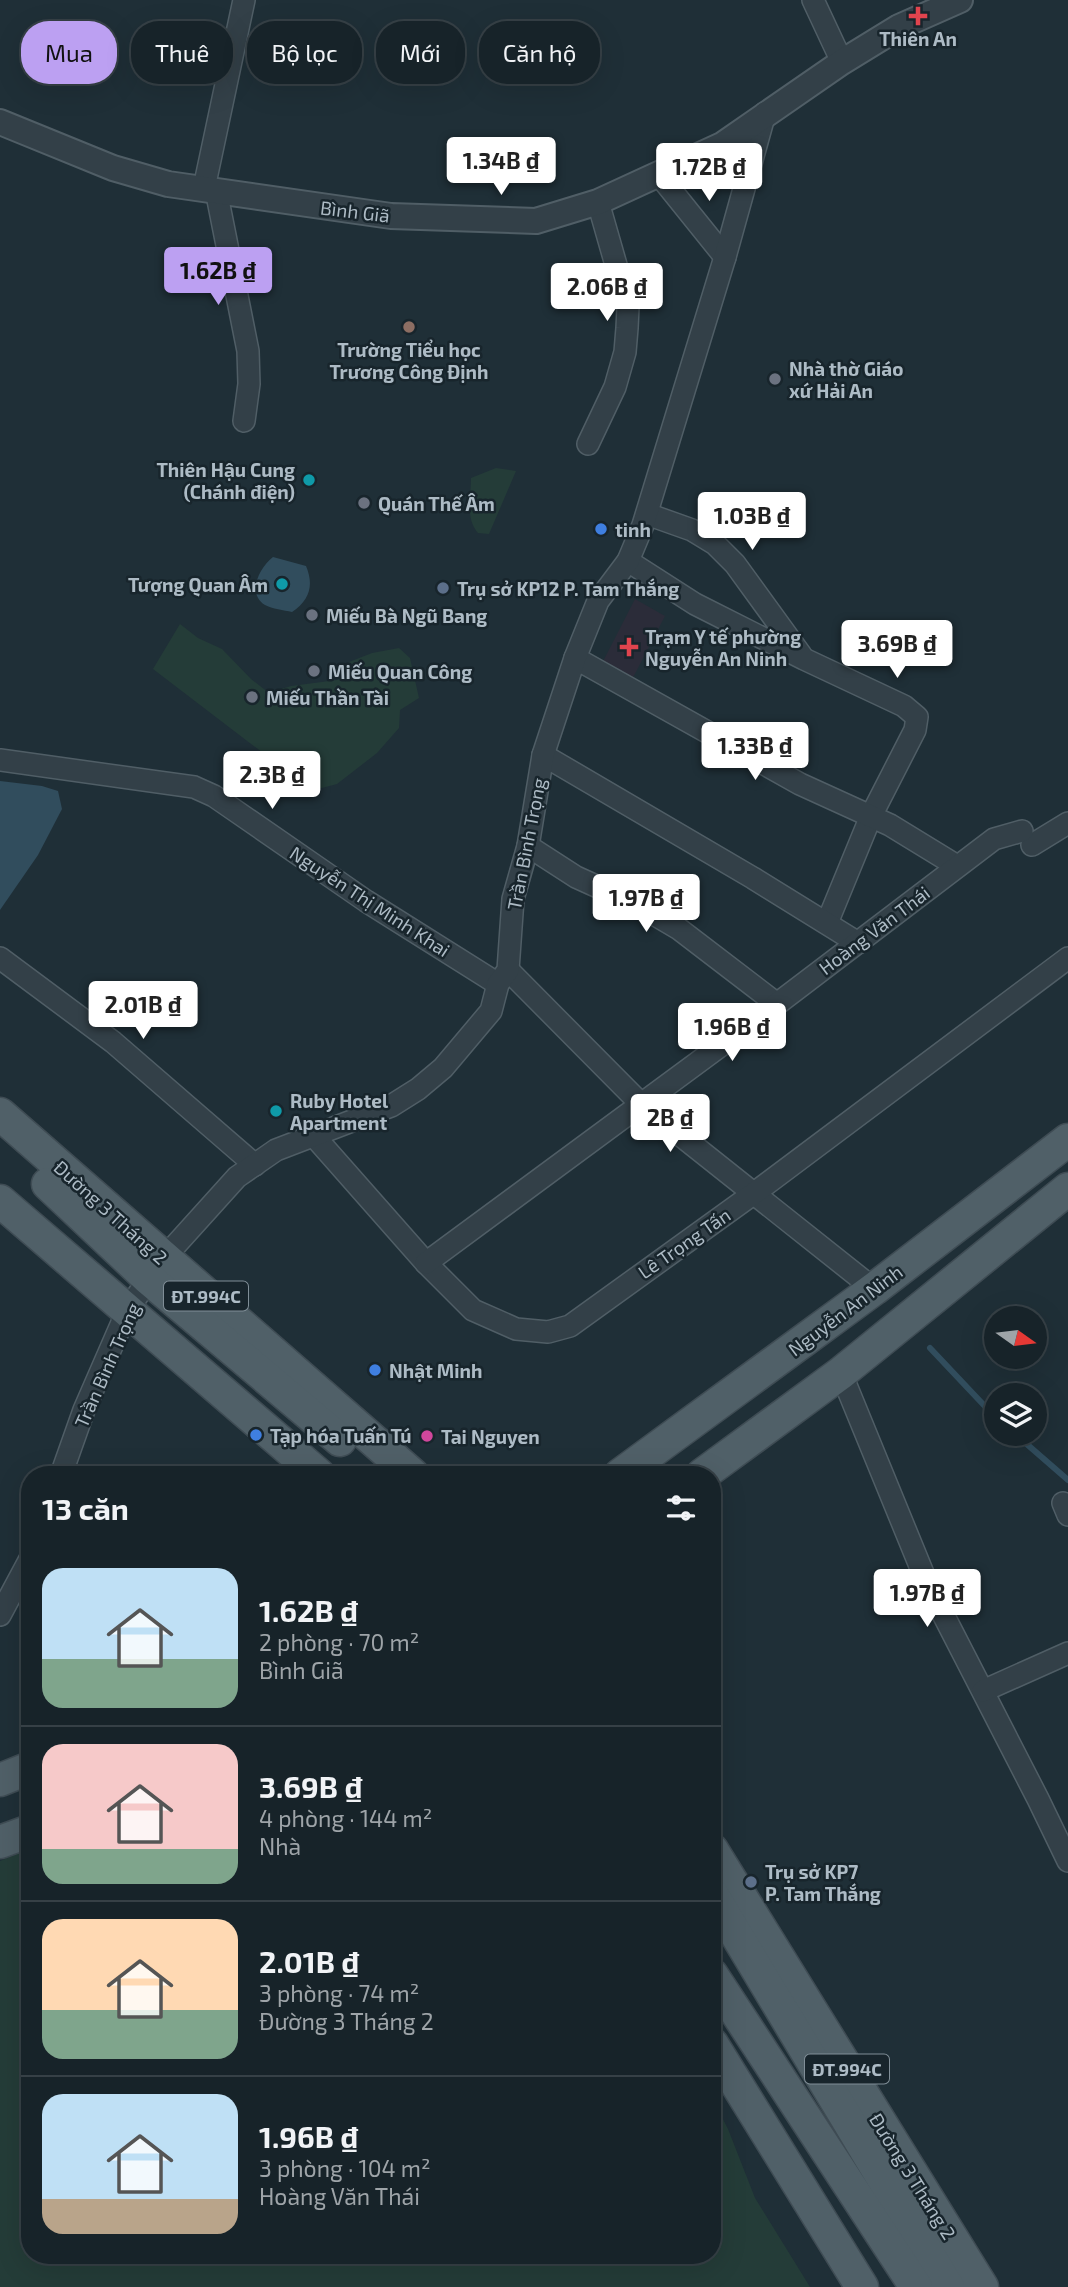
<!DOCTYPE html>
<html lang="vi">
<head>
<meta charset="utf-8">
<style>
	:root { --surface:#172329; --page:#242f35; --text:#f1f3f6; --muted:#9ea4a8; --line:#364046; --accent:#bca0f2 }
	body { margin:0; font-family:"Exo 2",sans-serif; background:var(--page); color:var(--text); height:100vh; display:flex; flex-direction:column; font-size:26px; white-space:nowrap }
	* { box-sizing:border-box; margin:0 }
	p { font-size:23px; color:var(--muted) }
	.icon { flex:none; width:38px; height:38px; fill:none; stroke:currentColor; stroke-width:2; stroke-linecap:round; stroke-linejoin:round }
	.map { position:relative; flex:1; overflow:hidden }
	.drawer { position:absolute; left:21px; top:1466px; width:700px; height:798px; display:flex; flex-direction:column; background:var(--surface); border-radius:28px; box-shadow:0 7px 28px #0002,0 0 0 2px var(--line) }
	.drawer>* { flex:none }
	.top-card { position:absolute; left:21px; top:21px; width:700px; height:63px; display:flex; gap:14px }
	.needle { width:46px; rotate:104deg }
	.controls { position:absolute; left:984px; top:1306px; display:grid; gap:14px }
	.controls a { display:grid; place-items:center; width:63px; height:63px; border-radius:50%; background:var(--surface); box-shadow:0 7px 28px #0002,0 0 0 2px var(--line); font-size:35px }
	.price { position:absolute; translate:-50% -60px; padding:0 16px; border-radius:7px; background:#fff; color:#222; font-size:23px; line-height:46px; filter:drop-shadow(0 2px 4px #0008) }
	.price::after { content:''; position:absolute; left:50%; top:42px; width:21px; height:16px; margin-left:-10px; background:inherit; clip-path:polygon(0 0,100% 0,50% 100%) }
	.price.on { background:var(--accent); color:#111 }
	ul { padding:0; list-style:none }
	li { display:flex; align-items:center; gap:21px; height:175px; padding:0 21px }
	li+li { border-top:2px solid var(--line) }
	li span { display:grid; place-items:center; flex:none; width:196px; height:140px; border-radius:21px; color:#555 }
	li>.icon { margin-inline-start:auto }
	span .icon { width:84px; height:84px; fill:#fffc; stroke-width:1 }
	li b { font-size:30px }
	h2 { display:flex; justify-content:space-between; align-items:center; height:84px; padding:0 21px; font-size:30px }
	.chip { padding:0 24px; border-radius:28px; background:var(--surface); box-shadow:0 7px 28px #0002,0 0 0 2px var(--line); font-size:24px; line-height:63px }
	.chip.on { background:var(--accent); color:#111 }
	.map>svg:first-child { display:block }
	.medical { fill:#2b2c39 }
	.green { fill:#243c38 }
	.water { fill:#314d5d }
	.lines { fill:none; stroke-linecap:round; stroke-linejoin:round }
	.stream { stroke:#314d5d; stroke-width:6 }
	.minor-casing { stroke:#505e66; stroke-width:24 }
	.tertiary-casing { stroke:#505e66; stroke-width:28 }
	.primary-casing { stroke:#3f4c54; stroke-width:35 }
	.minor { stroke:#334048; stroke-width:21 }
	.tertiary { stroke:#334048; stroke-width:24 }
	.primary { stroke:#506068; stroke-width:32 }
	.health-dot { fill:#e0444e; stroke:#18252c; stroke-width:2.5 }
	.education-dot { fill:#8d6e63; stroke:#18252c; stroke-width:2.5 }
	.worship-dot { fill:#6b7280; stroke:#18252c; stroke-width:2.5 }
	.culture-dot { fill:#0f9aa8; stroke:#18252c; stroke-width:2.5 }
	.shop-dot { fill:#3f7fe0; stroke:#18252c; stroke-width:2.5 }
	.service-dot { fill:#5c6f8a; stroke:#18252c; stroke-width:2.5 }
	.hotel-dot { fill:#d1479c; stroke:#18252c; stroke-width:2.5 }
	.labels { text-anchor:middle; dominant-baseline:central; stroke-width:5; stroke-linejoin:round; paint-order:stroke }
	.shield { fill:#18252c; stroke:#808e97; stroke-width:2 }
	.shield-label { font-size:18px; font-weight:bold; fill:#adbbc5 }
	.poi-label { font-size:19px; font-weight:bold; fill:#adbbc5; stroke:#18252c; text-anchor:start }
	.street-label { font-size:19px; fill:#adbbc5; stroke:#18252c }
</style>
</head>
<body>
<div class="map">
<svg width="1068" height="2287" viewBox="0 0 1068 2287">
	<rect width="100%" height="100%" fill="#1f2f37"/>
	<polygon class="medical" points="635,599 665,616 624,695 594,679"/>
	<g class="green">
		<path d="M496 468 516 471 489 534 478 533C465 518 471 497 471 478Z"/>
		<polygon points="180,624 198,638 222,649 251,679 269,693 291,686 337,680 349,662 372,653 399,648 410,658 419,698 400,710 399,728 377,753 337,784 318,789 301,782 153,669"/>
		<polygon points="30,1849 30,2256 712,2256 712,2098 728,2129 755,2198 810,2287 0,2287 0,1861"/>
	</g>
	<g class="water">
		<path d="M273 557 306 566C314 585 310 600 292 612 284 610 272 609 265 605 246 593 260 567 273 557Z"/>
		<polygon points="0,781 42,786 58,791 62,809 38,855 0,910"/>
	</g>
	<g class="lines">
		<g class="stream">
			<polyline points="930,1348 996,1418"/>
			<polyline points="1014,1433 1068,1480"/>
		</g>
		<defs>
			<g id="minor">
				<polyline points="813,0 842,62"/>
				<polyline points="659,175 725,257"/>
				<polyline points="204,188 244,0"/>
				<polyline points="216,190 248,351 249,384 244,421"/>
				<polyline points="588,444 615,387 625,352 627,328 628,307 598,202"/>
				<polyline points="647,514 692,530 715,544 735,564 801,655"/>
				<polyline points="628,561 695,604 804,659 904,706 917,717 915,730 871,816 827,923"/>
				<polyline points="575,658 800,784 890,825 957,866"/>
				<polyline points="543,755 753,878 858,943"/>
				<polyline points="0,760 194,787 214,796 366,901 498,984"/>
				<polyline points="1032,845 1068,823"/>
				<polyline points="528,846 576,877 640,906 679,929 777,1004"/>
				<polyline points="0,958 113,1042 255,1165"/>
				<polyline points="508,970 640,1103 874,1289"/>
				<polyline points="314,1136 426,1263 473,1310 516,1329 548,1332 570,1326 753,1194 1068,958"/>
				<polyline points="426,1263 777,1004 994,839 1022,831"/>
				<polyline points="841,1373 927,1583 1038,1799 1068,1861"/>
				<polyline points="61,1475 84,1410 128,1309 163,1259 237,1177 276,1150 391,1106 418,1089 443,1068 491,1011 498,984 508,970 513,899 528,846 543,755 575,658 598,601 628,561 643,525 725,257 765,113"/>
				<polyline points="1063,1503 1068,1515"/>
				<polyline points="0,1615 30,1559"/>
				<polyline points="983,1691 1068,1653"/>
			</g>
			<polyline id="tertiary" points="0,122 113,168 168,184 391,216 536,221 598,202 722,145 842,62 899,27 960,0"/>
			<g id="primary">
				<polyline points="0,1114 413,1475"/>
				<polyline points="48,1184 149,1279 340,1440"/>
				<polyline points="0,1201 319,1475"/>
				<polyline points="620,1475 874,1289 1068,1140"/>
				<polyline points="702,1475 841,1373 1068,1189"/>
				<polyline points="0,1780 30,1768"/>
				<polyline points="0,1842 30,1831"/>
				<polyline points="712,1850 982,2287"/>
				<polyline points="712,1894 948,2287"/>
				<polyline points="712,1975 916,2287"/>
				<polyline points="712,2044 862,2287"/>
			</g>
		</defs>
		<use href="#minor" class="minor-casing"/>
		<use href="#tertiary" class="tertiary-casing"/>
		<use href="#primary" class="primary-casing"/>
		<use href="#minor" class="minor"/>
		<use href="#tertiary" class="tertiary"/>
		<use href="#primary" class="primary"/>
	</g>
	<g class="health-dot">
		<path d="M914.5 5.5h7v7h7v7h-7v7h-7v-7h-7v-7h7z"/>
		<path d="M625.5 636.5h7v7h7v7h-7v7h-7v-7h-7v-7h7z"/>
	</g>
	<circle class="education-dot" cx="409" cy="327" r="7"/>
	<g class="worship-dot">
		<circle cx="775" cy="379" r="7"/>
		<circle cx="364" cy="503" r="7"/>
		<circle cx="312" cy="615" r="7"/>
		<circle cx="314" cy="671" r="7"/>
		<circle cx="252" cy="697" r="7"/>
	</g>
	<g class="culture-dot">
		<circle cx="309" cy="480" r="7"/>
		<circle cx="282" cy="584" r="7"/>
		<circle cx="276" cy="1111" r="7"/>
	</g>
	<g class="shop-dot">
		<circle cx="601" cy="529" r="7"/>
		<circle cx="375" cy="1370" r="7"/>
		<circle cx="256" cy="1435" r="7"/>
	</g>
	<g class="service-dot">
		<circle cx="443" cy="588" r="7"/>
		<circle cx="751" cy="1882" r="7"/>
	</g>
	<circle class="hotel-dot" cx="427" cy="1436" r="7"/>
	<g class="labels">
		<g class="shield">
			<rect x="164" y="1281.5" width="84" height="29" rx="5"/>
			<rect x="805" y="2054.5" width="84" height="29" rx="5"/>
		</g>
		<g class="shield-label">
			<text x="206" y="1296">ĐT.994C</text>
			<text x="847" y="2069">ĐT.994C</text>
		</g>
		<g class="poi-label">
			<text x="918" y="38" text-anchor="middle">Thiên An</text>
			<text x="409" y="349" text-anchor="middle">Trường Tiểu học<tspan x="409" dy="22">Trương Công Định</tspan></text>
			<text x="789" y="368">Nhà thờ Giáo<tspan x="789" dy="22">xứ Hải An</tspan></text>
			<text x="295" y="469" text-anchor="end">Thiên Hậu Cung<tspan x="295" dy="22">(Chánh điện)</tspan></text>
			<text x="378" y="503">Quán Thế Âm</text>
			<text x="615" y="529">tinh</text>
			<text x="268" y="584" text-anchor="end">Tượng Quan Âm</text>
			<text x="457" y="588">Trụ sở KP12 P. Tam Thắng</text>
			<text x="326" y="615">Miếu Bà Ngũ Bang</text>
			<text x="645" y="636">Trạm Y tế phường<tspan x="645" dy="22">Nguyễn An Ninh</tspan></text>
			<text x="328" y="671">Miếu Quan Công</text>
			<text x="266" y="697">Miếu Thần Tài</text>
			<text x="290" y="1100">Ruby Hotel<tspan x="290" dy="22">Apartment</tspan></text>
			<text x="389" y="1370">Nhật Minh</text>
			<text x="270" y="1435">Tạp hóa Tuấn Tú</text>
			<text x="441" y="1436">Tai Nguyen</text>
			<text x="765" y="1871">Trụ sở KP7<tspan x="765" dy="22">P. Tam Thắng</tspan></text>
		</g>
		<g class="street-label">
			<text transform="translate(355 211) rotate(7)">Bình Giã</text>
			<text transform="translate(526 844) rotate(-79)">Trần Bình Trọng</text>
			<text transform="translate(370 901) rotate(33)">Nguyễn Thị Minh Khai</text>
			<text transform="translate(874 930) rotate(-37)">Hoàng Văn Thái</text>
			<text transform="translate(111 1212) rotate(42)">Đường 3 Tháng 2</text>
			<text transform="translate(684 1243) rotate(-35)">Lê Trọng Tấn</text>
			<text transform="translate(845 1310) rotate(-37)">Nguyễn An Ninh</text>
			<text transform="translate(107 1365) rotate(-66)">Trần Bình Trọng</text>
			<text transform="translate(913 2176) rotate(58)">Đường 3 Tháng 2</text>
		</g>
	</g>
</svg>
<div class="controls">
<a><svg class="needle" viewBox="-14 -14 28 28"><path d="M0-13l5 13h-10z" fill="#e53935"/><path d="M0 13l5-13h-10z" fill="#9ea4a8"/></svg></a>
<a><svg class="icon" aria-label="layers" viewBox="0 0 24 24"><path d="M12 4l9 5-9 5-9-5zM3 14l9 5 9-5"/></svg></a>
</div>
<b class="price" style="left:501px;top:197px">1.34B ₫</b>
<b class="price" style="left:709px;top:203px">1.72B ₫</b>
<b class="price on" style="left:218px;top:307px">1.62B ₫</b>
<b class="price" style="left:607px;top:323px">2.06B ₫</b>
<b class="price" style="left:752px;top:552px">1.03B ₫</b>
<b class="price" style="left:897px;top:680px">3.69B ₫</b>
<b class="price" style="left:755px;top:782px">1.33B ₫</b>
<b class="price" style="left:272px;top:811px">2.3B ₫</b>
<b class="price" style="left:646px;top:934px">1.97B ₫</b>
<b class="price" style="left:143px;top:1041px">2.01B ₫</b>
<b class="price" style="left:732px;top:1063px">1.96B ₫</b>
<b class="price" style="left:670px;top:1154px">2B ₫</b>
<b class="price" style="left:927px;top:1629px">1.97B ₫</b>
<div class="top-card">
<a class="chip on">Mua</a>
<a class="chip">Thuê</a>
<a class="chip">Bộ lọc</a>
<a class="chip">Mới</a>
<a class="chip">Căn hộ</a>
</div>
<section class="drawer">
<h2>13 căn<svg class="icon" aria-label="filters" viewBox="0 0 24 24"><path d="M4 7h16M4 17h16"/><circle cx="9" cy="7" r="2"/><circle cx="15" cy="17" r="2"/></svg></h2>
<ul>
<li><span style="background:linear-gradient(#bfe0f5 65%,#7fa58c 0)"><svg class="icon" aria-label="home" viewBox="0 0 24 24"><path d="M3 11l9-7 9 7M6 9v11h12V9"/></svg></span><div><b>1.62B ₫</b><p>2 phòng · 70 m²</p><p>Bình Giã</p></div></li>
<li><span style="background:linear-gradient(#f6c9c9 75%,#7fa58c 0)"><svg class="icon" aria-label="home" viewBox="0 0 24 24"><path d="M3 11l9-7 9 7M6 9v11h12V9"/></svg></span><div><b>3.69B ₫</b><p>4 phòng · 144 m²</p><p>Nhà</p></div></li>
<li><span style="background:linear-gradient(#ffd9b3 65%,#7fa58c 0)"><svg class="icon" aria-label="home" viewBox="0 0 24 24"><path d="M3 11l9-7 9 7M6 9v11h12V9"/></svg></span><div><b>2.01B ₫</b><p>3 phòng · 74 m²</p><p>Đường 3 Tháng 2</p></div></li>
<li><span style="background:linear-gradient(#bfe0f5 75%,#b9a48a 0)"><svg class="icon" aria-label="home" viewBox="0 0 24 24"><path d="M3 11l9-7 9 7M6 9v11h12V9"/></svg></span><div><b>1.96B ₫</b><p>3 phòng · 104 m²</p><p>Hoàng Văn Thái</p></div></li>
</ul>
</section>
</div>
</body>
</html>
